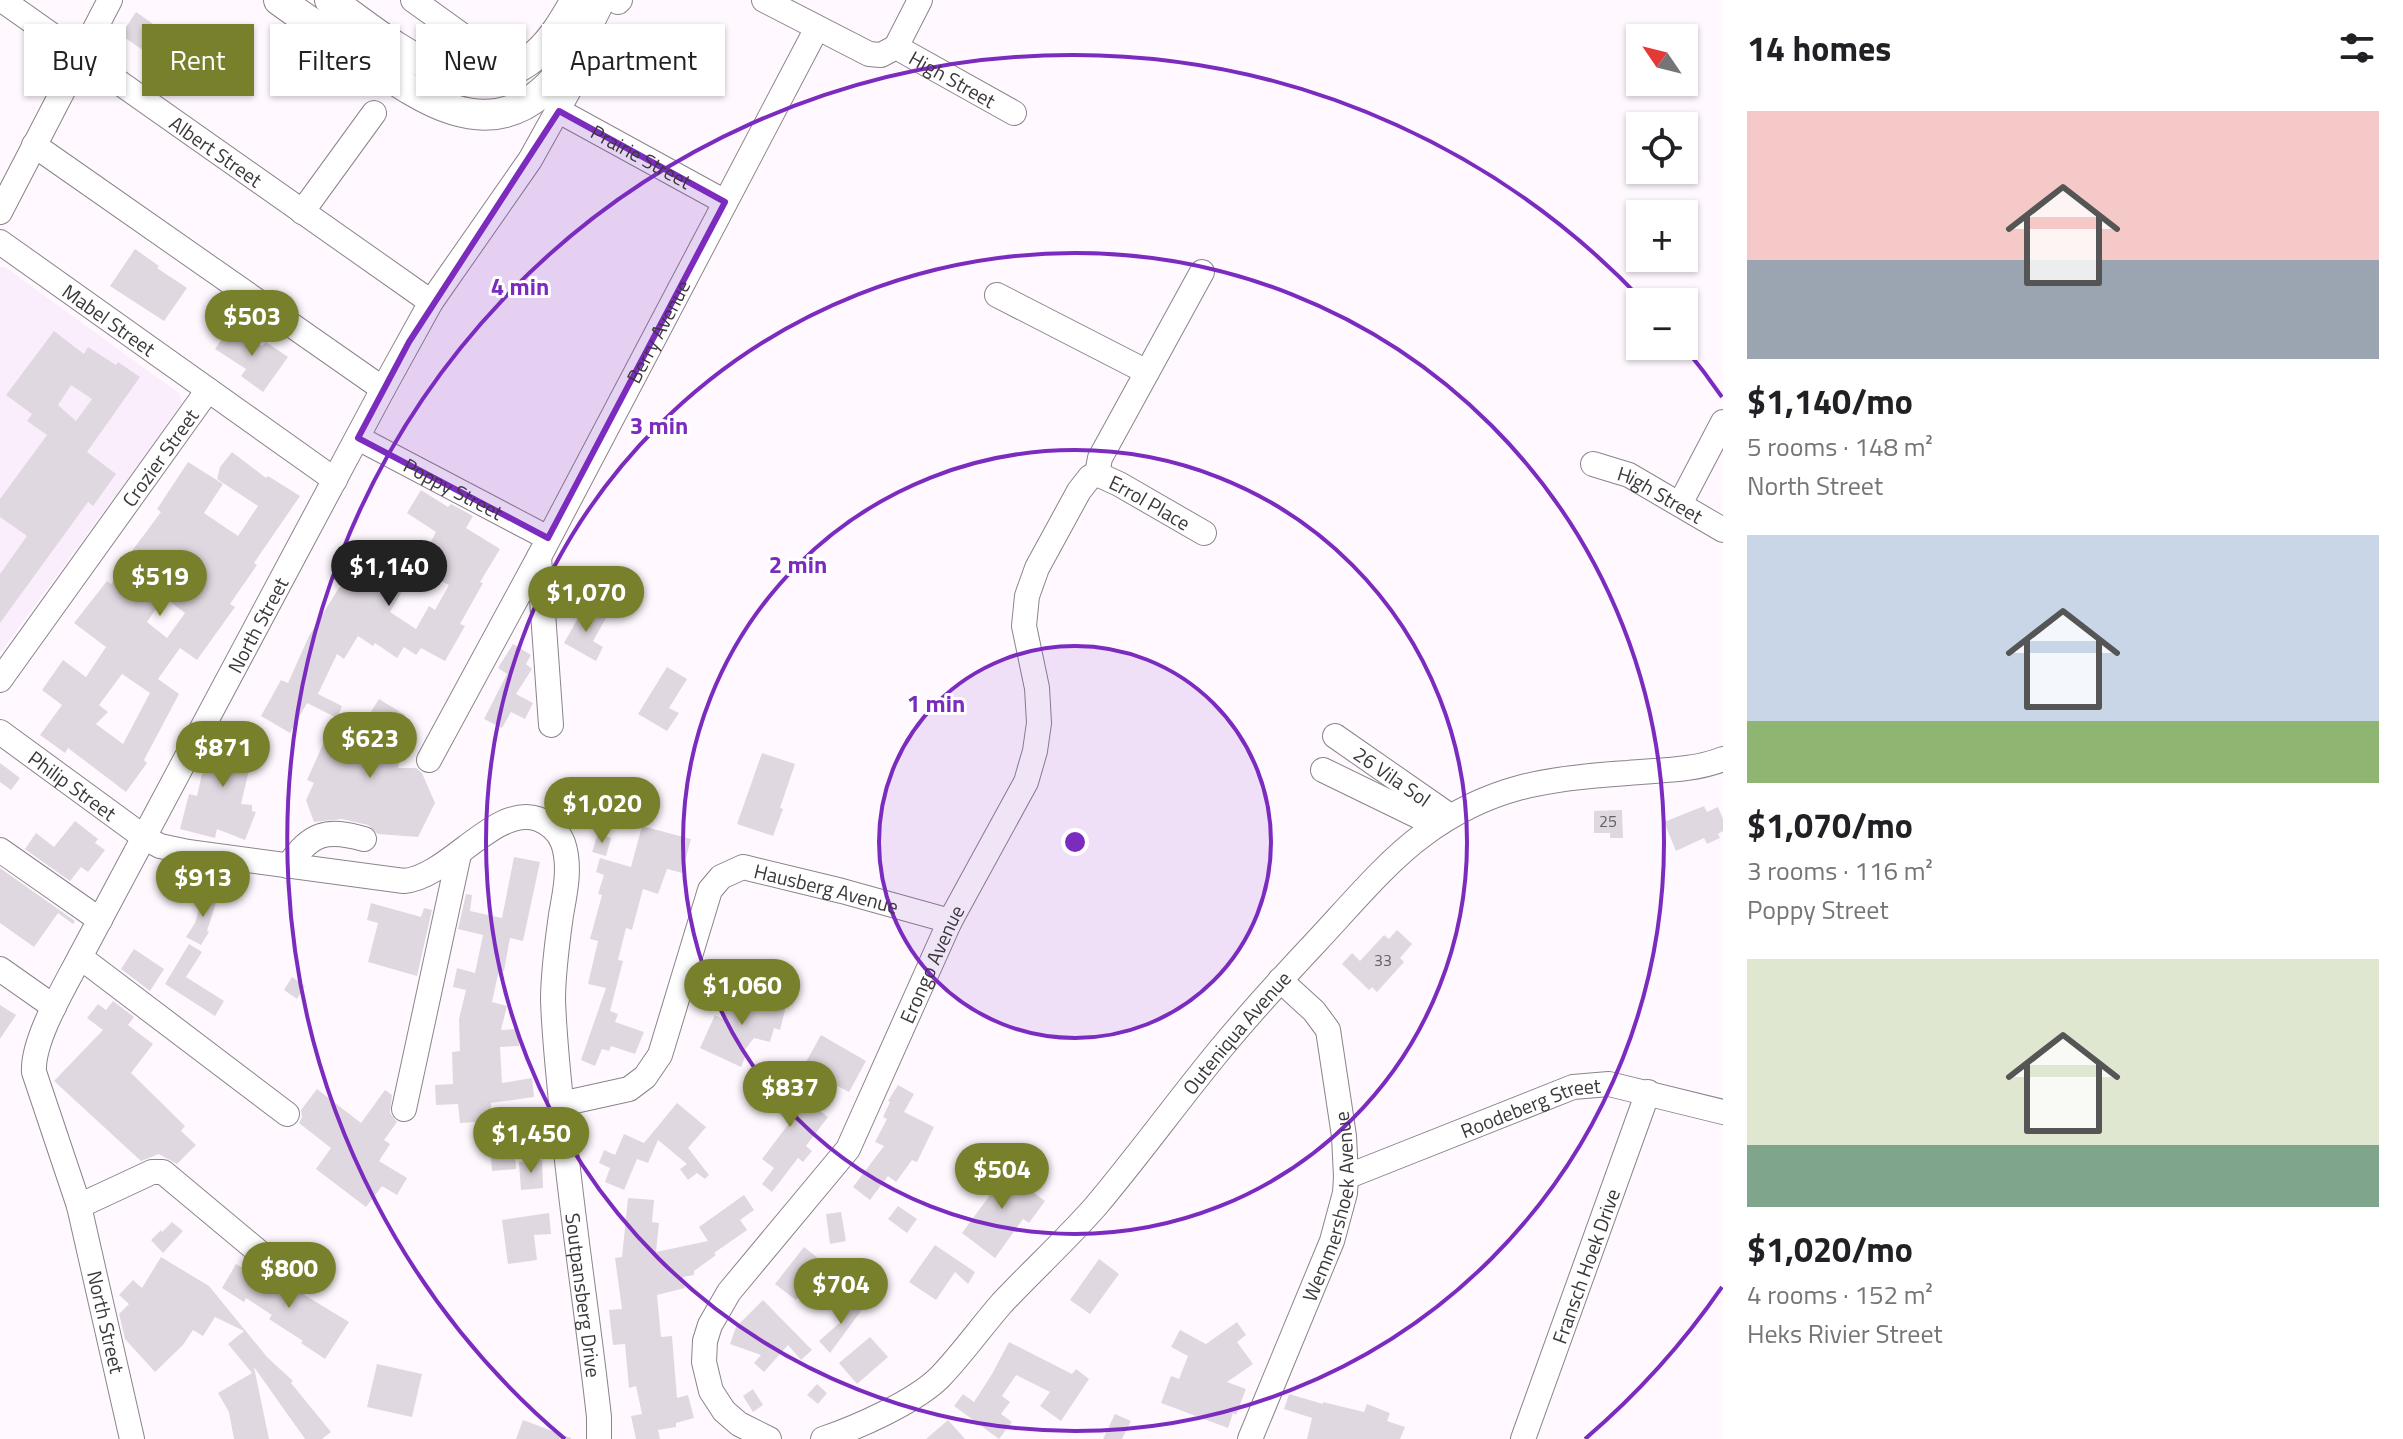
<!DOCTYPE html>
<html lang="en">
<head>
<meta charset="utf-8">
<style>
	:root { --surface:#fff; --page:#f6f6f6; --text:#202124; --muted:#757577; --accent:#79802b }
	body { margin:0; font-family:"Titillium Web",sans-serif; background:var(--page); color:var(--text); height:100vh; display:flex; flex-direction:column; font-size:30px; white-space:nowrap }
	* { box-sizing:border-box; margin:0 }
	p { font-size:26px; color:var(--muted) }
	.icon { flex:none; width:44px; height:44px; fill:none; stroke:currentColor; stroke-width:2; stroke-linecap:round; stroke-linejoin:round }
	.map { position:relative; flex:1; overflow:hidden }
	.drawer { display:flex; flex-direction:column; background:var(--surface); width:680px }
	.drawer>* { flex:none }
	.hud { position:absolute; left:24px; top:24px; width:760px; height:72px; display:flex; gap:16px }
	.needle { width:52px; rotate:305deg }
	.tools { position:absolute; left:1626px; top:24px; display:grid; gap:16px }
	.tools a { display:grid; place-items:center; width:72px; height:72px; border-radius:0px; background:var(--surface); box-shadow:0 2px 6px #0004; font-size:40px }
	.price { position:absolute; translate:-50% -68px; padding:0 18px; border-radius:28px; background:var(--accent); color:#fff; font-size:26px; line-height:52px; filter:drop-shadow(0 2px 4px #0008) }
	.price::after { content:''; position:absolute; left:50%; top:48px; width:24px; height:18px; margin-left:-12px; background:inherit; clip-path:polygon(0 0,100% 0,50% 100%) }
	.price.active { background:#222; color:#fff }
	ul { padding:0; list-style:none }
	li { display:grid; align-content:center; gap:16px; height:424px; padding:0 24px }
	li span { display:grid; place-items:center; height:248px; border-radius:0px; color:#555 }
	li>.icon { margin-inline-start:auto }
	span .icon { width:144px; height:144px; fill:#fffc; stroke-width:1 }
	li b { font-size:34px }
	h2 { display:flex; justify-content:space-between; align-items:center; height:96px; padding:0 24px; font-size:34px }
	.tag { padding:0 28px; border-radius:0px; background:var(--surface); box-shadow:0 2px 6px #0004; font-size:28px; line-height:72px }
	.tag.active { background:var(--accent); color:#fff }
	main { display:flex; flex:1; min-height:0 }
	.map>svg:first-child { display:block }
	.built { fill:#fbeefc }
	.building { fill:#e0d8e0; fill-rule:evenodd }
	.lines { fill:none; stroke-linecap:round; stroke-linejoin:round }
	.minor-casing { stroke:#8b848b; stroke-width:26 }
	.major-casing { stroke:#8b848b; stroke-width:32 }
	.minor { stroke:#fff; stroke-width:24 }
	.major { stroke:#fff; stroke-width:30 }
	.marked { fill:#7b2cbf; fill-opacity:0.2; stroke:#7b2cbf; stroke-width:6; stroke-linejoin:round }
	.ring { fill:none; stroke:#7b2cbf; stroke-width:4 }
	.labels { text-anchor:middle; dominant-baseline:central; stroke-width:6; stroke-linejoin:round; paint-order:stroke }
	.number-label { font-size:16px; fill:#646064 }
	.street-label { font-size:20px; fill:#3b383b; stroke:#fff }
	.centre { fill:#7b2cbf; stroke:#fff; stroke-width:4 }
	.ring-label { font-size:24px; text-anchor:middle; font-weight:bold; fill:#7b2cbf; stroke:#fff; stroke-width:6; stroke-linejoin:round; paint-order:stroke }
</style>
</head>
<body>
<main>
<div class="map">
<svg width="1723" height="1439" viewBox="0 0 1723 1439">
	<rect width="100%" height="100%" fill="#fff9ff"/>
	<polygon class="built" points="0,267 5,267 180,394 182,405 0,653"/>
	<g class="building">
		<polygon points="136,12 163,31 147,53 121,35"/>
		<polygon points="135,249 159,266 157,268 187,288 164,321 110,286"/>
		<polygon points="231,326 262,346 266,342 288,357 263,392 241,376 246,369 215,349"/>
		<path d="M54 331 84 354 88 347 116 365 118 362 140 377 87 452 116 474 93 506 88 502 0 623V574L27 536 0 517V499L47 435 27 421 32 414 6 395ZM71 385 92 399 76 421 58 405Z"/>
		<path d="M232 452 266 478 268 476 300 496 254 563 257 565 230 604 235 607 197 660 180 648 158 679 179 694 144 760 147 763 126 792 68 748 65 753 40 735 62 705 42 690 63 660 86 677 106 647 74 623 107 581 111 584 129 561 126 559 161 512 157 509 188 462 223 484 204 513 238 536 258 506 217 479 220 467ZM164 597 185 613 167 638 147 622ZM122 674 150 693 123 744 96 724 108 712 99 705Z"/>
		<polygon points="421,490 448,507 451,504 473,516 466,528 500,549 480,582 483,583 460,624 465,626 445,661 421,648 416,655 404,647 397,658 375,643 373,646 358,636 344,659 337,654 318,694 342,706 337,718 307,703 290,733 261,716 281,680 288,683 309,636 350,570 344,566 359,543 410,577 390,612 416,629 429,606 435,610 449,585 417,569 436,532 407,513"/>
		<polygon points="585,606 606,618 593,641 603,647 596,661 564,643"/>
		<polygon points="513,644 531,655 526,664 532,669 516,694 533,703 525,719 511,712 502,728 484,719 507,674 498,668"/>
		<polygon points="667,667 687,679 669,708 679,713 667,731 638,714"/>
		<polygon points="379,699 405,715 387,745 403,749 398,768 416,768 422,773 435,803 418,837 378,834 368,825 342,819 314,822 306,800 314,783 307,780 324,742 331,745 336,730 356,736"/>
		<polygon points="228,723 257,734 250,752 253,753 241,804 252,805 252,811 256,812 245,840 217,829 215,838 180,829 189,794 197,796 205,761 213,762"/>
		<polygon points="762,753 795,764 780,808 783,809 773,836 737,824"/>
		<polygon points="0,763 20,778 11,790 0,782"/>
		<polygon points="1704,806 1707,812 1718,807 1723,819 1723,831 1718,834 1720,838 1707,844 1704,838 1676,851 1664,822"/>
		<polygon points="1622,810 1623,838 1610,838 1610,833 1594,833 1594,811"/>
		<polygon points="75,821 98,839 95,843 105,850 88,872 81,867 70,881 9,838 25,849 36,833 54,847"/>
		<polygon points="642,826 691,839 682,873 667,869 658,894 643,889 632,930 626,928 618,960 623,961 610,1011 618,1014 615,1022 644,1032 635,1054 611,1046 609,1051 602,1049 595,1066 581,1060 606,988 588,984 598,941 590,939 602,895 598,894 604,875 596,872 600,858 631,867"/>
		<polygon points="598,834 611,838 606,856 592,852"/>
		<polygon points="514,857 540,862 523,941 510,938 504,971 499,970 492,1002 507,1006 501,1030 518,1029 519,1046 500,1047 502,1083 532,1078 534,1097 491,1103 492,1121 460,1123 458,1104 436,1105 435,1085 453,1084 452,1052 460,1051 459,1019 466,990 453,987 457,968 475,973 483,935 458,929 466,894 472,895 470,911 502,918"/>
		<polygon points="0,868 75,921 73,924 58,913 34,947 0,923"/>
		<polygon points="205,891 218,896 207,931 209,932 201,945 186,937 195,923"/>
		<polygon points="371,903 421,917 424,908 432,910 417,976 368,962 378,923 367,920"/>
		<polygon points="1397,930 1412,944 1400,958 1404,962 1377,992 1372,987 1369,990 1342,964 1352,953 1360,961 1384,935 1389,939"/>
		<polygon points="189,944 202,952 186,977 224,1001 215,1016 165,984"/>
		<polygon points="134,949 164,969 150,991 121,969"/>
		<polygon points="292,977 305,986 297,999 284,990"/>
		<polygon points="729,993 786,1006 780,1030 774,1028 770,1042 754,1038 743,1052 746,1055 741,1067 700,1048 715,1015 723,1019"/>
		<polygon points="113,1001 134,1017 128,1025 153,1044 131,1073 185,1126 181,1131 196,1145 177,1164 159,1154 141,1161 54,1081 103,1030 87,1018 98,1004 106,1010"/>
		<polygon points="0,1005 16,1015 0,1039"/>
		<polygon points="821,1035 866,1061 849,1092 828,1081 826,1084 801,1071"/>
		<polygon points="772,1074 828,1117 806,1146 812,1151 803,1162 798,1158 772,1192 762,1184 774,1168 762,1159 790,1122 767,1104 770,1100 759,1092"/>
		<polygon points="898,1085 914,1094 904,1112 934,1127 917,1162 912,1160 896,1182 888,1176 870,1200 853,1187 884,1146 875,1142 887,1119 883,1117 890,1102 888,1101"/>
		<polygon points="317,1089 361,1123 385,1090 392,1095 390,1113 397,1122 384,1140 390,1144 379,1161 407,1178 397,1195 382,1186 366,1207 316,1169 331,1148 299,1123 302,1117 301,1110"/>
		<polygon points="677,1103 706,1127 688,1148 709,1175 705,1179 697,1173 688,1180 680,1169 687,1164 658,1140 648,1163 637,1159 624,1190 605,1182 610,1168 599,1163 604,1150 615,1155 624,1134 644,1143"/>
		<polygon points="514,1142 516,1169 492,1171 490,1144"/>
		<polygon points="542,1160 543,1188 521,1190 519,1162"/>
		<polygon points="995,1163 1045,1201 1029,1223 1023,1219 995,1258 962,1233 990,1195 978,1186"/>
		<polygon points="744,1195 754,1210 740,1220 747,1230 714,1253 716,1255 694,1271 694,1275 683,1277 685,1288 657,1295 661,1337 672,1336 677,1398 688,1395 694,1418 676,1423 676,1427 658,1430 660,1439 636,1439 631,1416 642,1414 636,1386 629,1388 625,1344 613,1345 609,1310 622,1309 615,1258 622,1257 628,1198 654,1200 652,1222 659,1223 656,1252 708,1241 699,1227"/>
		<polygon points="898,1206 917,1219 907,1233 888,1219"/>
		<polygon points="841,1212 846,1241 830,1244 826,1214"/>
		<polygon points="549,1213 551,1234 534,1235 537,1260 508,1264 502,1220"/>
		<polygon points="172,1222 183,1231 163,1253 151,1240 161,1230 162,1232"/>
		<polygon points="935,1245 975,1272 968,1284 955,1272 936,1300 909,1282"/>
		<polygon points="804,1247 824,1263 796,1300 775,1284"/>
		<polygon points="161,1257 209,1286 267,1357 293,1381 291,1383 331,1432 322,1439 305,1439 254,1367 269,1439 234,1439 229,1412 218,1393 252,1373 228,1344 244,1331 215,1317 203,1336 193,1330 183,1345 155,1372 125,1339 119,1314 129,1304 119,1295 133,1280 142,1288"/>
		<polygon points="1099,1259 1119,1274 1090,1314 1070,1300"/>
		<polygon points="236,1264 270,1284 275,1277 349,1322 325,1359 301,1343 303,1341 269,1319 272,1315 246,1298 244,1302 222,1288"/>
		<polygon points="763,1300 812,1350 801,1360 788,1345 764,1372 754,1363 761,1355 730,1344 736,1327"/>
		<polygon points="846,1300 861,1311 830,1353 819,1341 844,1319 836,1313"/>
		<polygon points="1237,1322 1246,1335 1237,1342 1253,1364 1227,1382 1246,1389 1236,1415 1233,1413 1228,1428 1161,1403 1171,1376 1179,1379 1188,1356 1171,1347 1180,1330 1206,1344"/>
		<polygon points="870,1337 888,1357 857,1384 839,1363"/>
		<polygon points="1009,1342 1072,1374 1076,1369 1089,1379 1061,1421 1040,1406 1050,1392 1016,1375 1002,1396 1010,1402 1001,1414 1012,1422 999,1439 954,1406 963,1394 974,1402 992,1374"/>
		<polygon points="377,1364 422,1374 412,1417 367,1407"/>
		<polygon points="817,1384 827,1393 818,1404 807,1395"/>
		<polygon points="753,1389 763,1405 753,1412 743,1396"/>
		<polygon points="1289,1394 1323,1404 1323,1402 1364,1412 1367,1404 1390,1413 1387,1421 1405,1427 1400,1439 1307,1439 1312,1418 1284,1409"/>
		<polygon points="1115,1414 1131,1421 1122,1439 1103,1439"/>
		<polygon points="523,1420 571,1438 571,1439 516,1439"/>
		<polygon points="948,1420 965,1439 926,1439"/>
	</g>
	<g class="lines">
		<defs>
			<g id="minor">
				<path id="s1" d="M2 0 431 302"/>
				<polyline points="413,0 477,46 489,48 503,45"/>
				<path id="s2" d="M764 0 869 54 881 55 896 47 1014 113"/>
				<polyline points="618,2 620,0"/>
				<polyline points="896,47 920,0"/>
				<path id="s3" d="M559 111 725 202"/>
				<polyline points="34,145 383,389"/>
				<polyline points="0,212 110,0"/>
				<polyline points="302,212 374,113"/>
				<path id="s4" d="M0 242 335 480"/>
				<polyline points="997,295 1147,372"/>
				<path id="s5" d="M358 438 548 538"/>
				<path id="s6" d="M1593 464 1629 475 1723 530"/>
				<polyline points="1097,474 1100,458 1202,272"/>
				<path id="s7" d="M1097 474 1119 484 1204 533"/>
				<polyline points="1680,504 1723,422"/>
				<polyline points="539,557 551,725"/>
				<path id="s8" d="M0 680 208 390"/>
				<path id="s9" d="M0 732 145 838 160 846 188 852 404 881C449 877 495 804 538 819 549 823 559 832 563 843 571 866 565 893 561 915 557 944 553 972 553 1000 554 1030 557 1061 560 1091 569 1200 587 1308 599 1417V1439"/>
				<path id="s10" d="M1335 736 1450 816"/>
				<path id="s11" d="M429 760 539 557 817 28"/>
				<polyline points="1323,770 1436,825"/>
				<polyline points="0,850 100,920"/>
				<path d="M288 866C311 833 326 828 364 839"/>
				<polyline points="80,957 287,1114"/>
				<polyline points="0,969 54,1007"/>
				<path id="s12" d="M561 1104 629 1089 645 1077 660 1055 710 890 721 877 743 867 842 891 950 921"/>
				<polyline points="404,1109 459,854"/>
				<path id="s13" d="M1346 1177 1573 1087 1609 1084 1723 1112"/>
				<polyline points="79,1206 152,1172 163,1172 272,1263"/>
				<path id="s14" d="M132 1439 79 1206 34 1072C32 1040 65 986 80 957L383 389 431 302 530 160 598 38"/>
				<path id="s15" d="M769 1439 739 1424 724 1411 711 1391 704 1362 705 1341 710 1325 729 1292 848 1149 950 921 1026 782 1035 751 1039 723 1037 688 1024 626 1027 596 1037 568 1079 491 1090 477 1097 474"/>
				<path id="s16" d="M823 1439C856 1428 915 1402 940 1377 962 1354 981 1327 1002 1303 1033 1270 1065 1241 1095 1207 1139 1155 1179 1099 1223 1046 1253 1010 1284 976 1316 942 1348 908 1386 862 1423 835 1489 786 1548 778 1628 773 1659 770 1693 771 1723 759"/>
				<path id="s17" d="M1250 1439 1332 1241 1345 1193 1346 1177 1344 1136 1328 1030 1314 1011 1280 980"/>
				<path id="s18" d="M1523 1439 1648 1092"/>
			</g>
			<g id="major">
				<path d="M279 0C305 19 332 37 360 56 413 92 479 145 541 93 569 70 584 31 600 0"/>
				<path d="M330 0C387 40 467 115 537 54 554 39 565 19 576 0"/>
			</g>
		</defs>
		<use href="#minor" class="minor-casing"/>
		<use href="#major" class="major-casing"/>
		<use href="#minor" class="minor"/>
		<use href="#major" class="major"/>
	</g>
	<path class="marked" d="M559 111 725 202 548 538 358 438 409 342Z"/>
	<circle cx="1075" cy="842" r="196" fill="#7b2cbf" fill-opacity=".12"/>
	<g class="ring">
		<circle cx="1075" cy="842" r="196"/>
		<circle cx="1075" cy="842" r="392"/>
		<circle cx="1075" cy="842" r="589"/>
		<path d="M1722 1287A785 785 0 0 1 1585 1439M565 1439A785 785 0 1 1 1644 302M1685 348A785 785 0 0 1 1722 397"/>
	</g>
	<g class="labels">
		<g class="number-label">
			<text x="1608" y="821">25</text>
			<text x="1383" y="960">33</text>
		</g>
		<g class="street-label">
			<text stroke="none"><textPath href="#s2" startOffset="212">High Street</textPath></text>
			<text stroke="none"><textPath href="#s1" startOffset="262">Albert Street</textPath></text>
			<text stroke="none"><textPath href="#s3" startOffset="94">Prairie Street</textPath></text>
			<text stroke="none"><textPath href="#s4" startOffset="134">Mabel Street</textPath></text>
			<text stroke="none"><textPath href="#s11" startOffset="486">Berry Avenue</textPath></text>
			<text stroke="none"><textPath href="#s8" startOffset="274">Crozier Street</textPath></text>
			<text stroke="none"><textPath href="#s5" startOffset="108">Poppy Street</textPath></text>
			<text stroke="none"><textPath href="#s6" startOffset="74">High Street</textPath></text>
			<text stroke="none"><textPath href="#s7" startOffset="60">Errol Place</textPath></text>
			<text stroke="none"><textPath href="#s14" startOffset="882">North Street</textPath></text>
			<text stroke="none"><textPath href="#s10" startOffset="70">26 Vila Sol</textPath></text>
			<text stroke="none"><textPath href="#s9" startOffset="90">Philip Street</textPath></text>
			<text stroke="none"><textPath href="#s12" startOffset="416">Hausberg Avenue</textPath></text>
			<text stroke="none"><textPath href="#s15" startOffset="572">Erongo Avenue</textPath></text>
			<text stroke="none"><textPath href="#s16" startOffset="588">Outeniqua Avenue</textPath></text>
			<text stroke="none"><textPath href="#s13" startOffset="198">Roodeberg Street</textPath></text>
			<text stroke="none"><textPath href="#s17" startOffset="248">Wemmershoek Avenue</textPath></text>
			<text stroke="none"><textPath href="#s18" startOffset="184">Fransch Hoek Drive</textPath></text>
			<text stroke="none"><textPath href="#s9" startOffset="1086">Soutpansberg Drive</textPath></text>
			<text transform="translate(106 1322) rotate(77)">North Street</text>
		</g>
	</g>
	<circle cx="1075" cy="842" r="12" class="centre"/>
	<g class="ring-label">
		<text x="520" y="295">4 min</text>
		<text x="659" y="434">3 min</text>
		<text x="798" y="573">2 min</text>
		<text x="936" y="712">1 min</text>
	</g>
</svg>
<div class="tools">
<a><svg class="needle" viewBox="-14 -14 28 28"><path d="M0-13l5 13h-10z" fill="#e53935"/><path d="M0 13l5-13h-10z" fill="#757577"/></svg></a>
<a><svg class="icon" aria-label="locate" viewBox="0 0 24 24"><circle cx="12" cy="12" r="6"/><path d="M12 2v4M12 18v4M2 12h4M18 12h4"/></svg></a>
<a>+</a>
<a>−</a>
</div>
<b class="price" style="left:252px;top:358px">$503</b>
<b class="price active" style="left:389px;top:608px">$1,140</b>
<b class="price" style="left:160px;top:618px">$519</b>
<b class="price" style="left:586px;top:634px">$1,070</b>
<b class="price" style="left:370px;top:780px">$623</b>
<b class="price" style="left:223px;top:789px">$871</b>
<b class="price" style="left:602px;top:845px">$1,020</b>
<b class="price" style="left:203px;top:919px">$913</b>
<b class="price" style="left:742px;top:1027px">$1,060</b>
<b class="price" style="left:790px;top:1129px">$837</b>
<b class="price" style="left:531px;top:1175px">$1,450</b>
<b class="price" style="left:1002px;top:1211px">$504</b>
<b class="price" style="left:289px;top:1310px">$800</b>
<b class="price" style="left:841px;top:1326px">$704</b>
<div class="hud">
<a class="tag">Buy</a>
<a class="tag active">Rent</a>
<a class="tag">Filters</a>
<a class="tag">New</a>
<a class="tag">Apartment</a>
</div>
</div>
<section class="drawer">
<h2>14 homes<svg class="icon" aria-label="filters" viewBox="0 0 24 24"><path d="M4 7h16M4 17h16"/><circle cx="9" cy="7" r="2"/><circle cx="15" cy="17" r="2"/></svg></h2>
<ul>
<li><span style="background:linear-gradient(#f6c9c9 60%,#9aa5b1 0)"><svg class="icon" aria-label="home" viewBox="0 0 24 24"><path d="M3 11l9-7 9 7M6 9v11h12V9"/></svg></span><div><b>$1,140/mo</b><p>5 rooms · 148 m²</p><p>North Street</p></div></li>
<li><span style="background:linear-gradient(#c9d6e8 75%,#8fb573 0)"><svg class="icon" aria-label="home" viewBox="0 0 24 24"><path d="M3 11l9-7 9 7M6 9v11h12V9"/></svg></span><div><b>$1,070/mo</b><p>3 rooms · 116 m²</p><p>Poppy Street</p></div></li>
<li><span style="background:linear-gradient(#dfe7d0 75%,#7fa58c 0)"><svg class="icon" aria-label="home" viewBox="0 0 24 24"><path d="M3 11l9-7 9 7M6 9v11h12V9"/></svg></span><div><b>$1,020/mo</b><p>4 rooms · 152 m²</p><p>Heks Rivier Street</p></div></li>
</ul>
</section>
</main>
</body>
</html>
